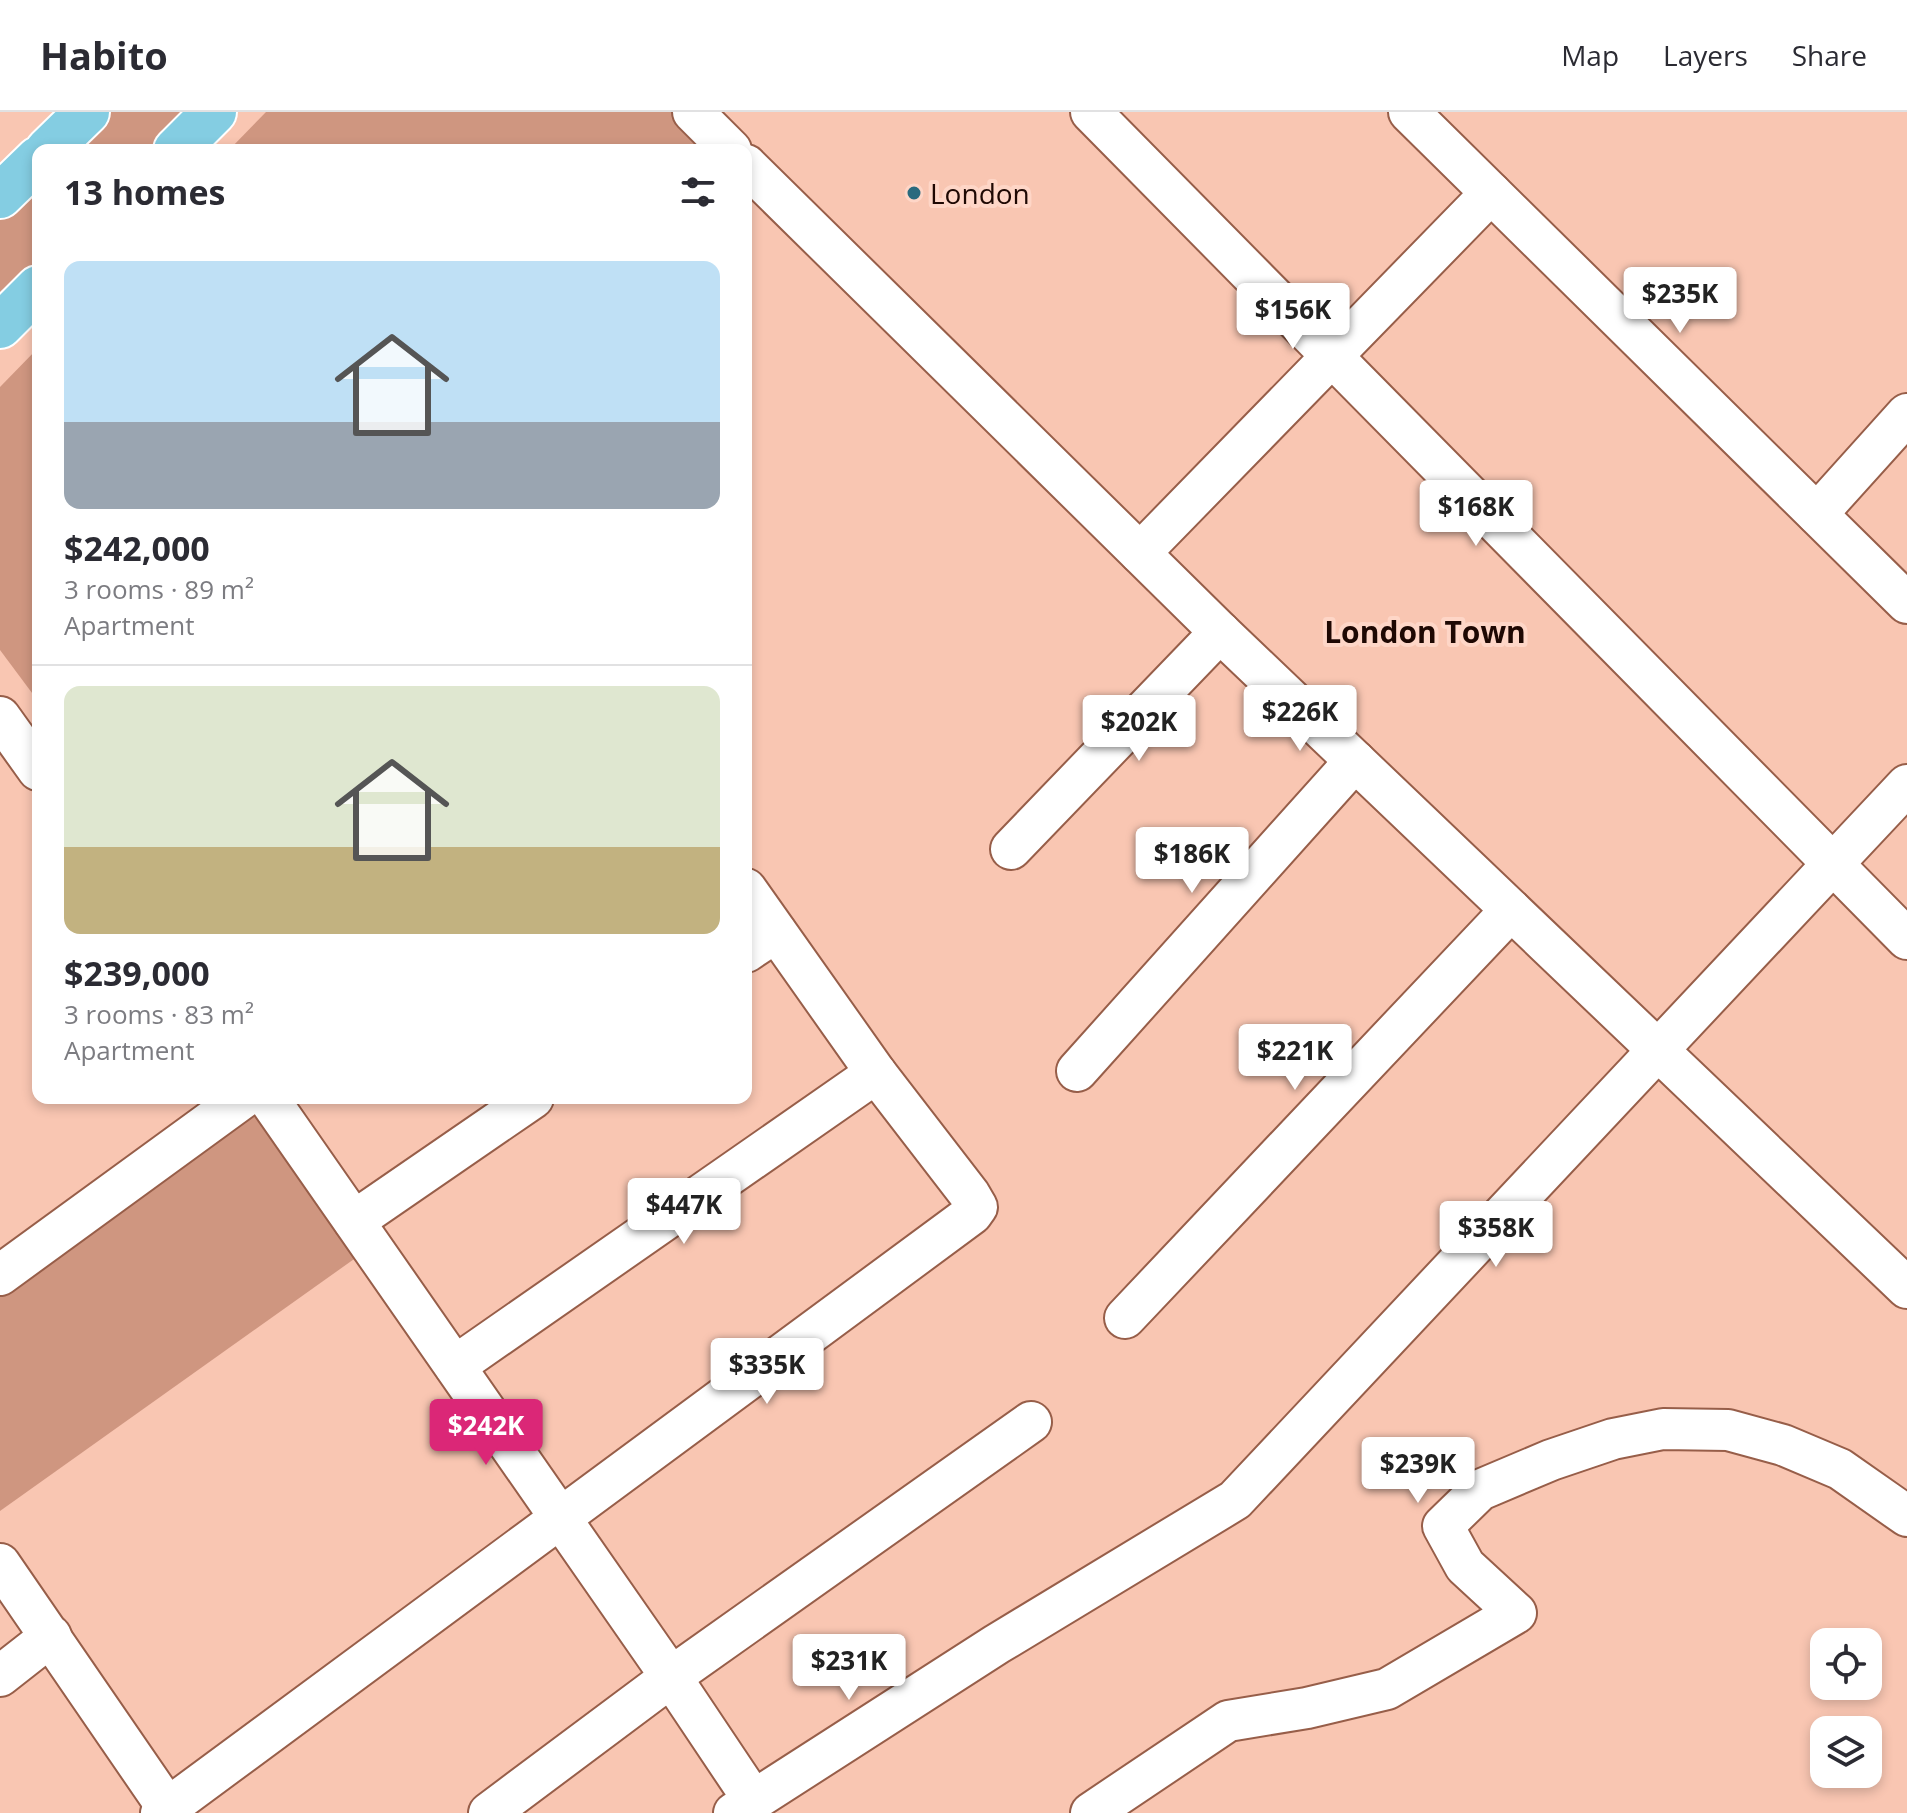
<!DOCTYPE html>
<html lang="en">
<head>
<meta charset="utf-8">
<style>
	:root { --surface:#fff; --page:#f7f7f7; --text:#2b2b33; --muted:#7c7c81; --line:#e1e1e2; --accent:#db2777 }
	body { margin:0; font-family:"Open Sans",sans-serif; background:var(--page); color:var(--text); height:100vh; display:flex; flex-direction:column; font-size:30px; white-space:nowrap }
	* { box-sizing:border-box; margin:0 }
	p { font-size:26px; color:var(--muted) }
	.icon { flex:none; width:44px; height:44px; fill:none; stroke:currentColor; stroke-width:2; stroke-linecap:round; stroke-linejoin:round }
	.map { position:relative; flex:1; overflow:hidden }
	.details { position:absolute; left:32px; top:32px; width:720px; height:960px; display:flex; flex-direction:column; background:var(--surface); border-radius:16px; box-shadow:0 4px 12px #0003 }
	.details>* { flex:none }
	.fabs { position:absolute; left:1810px; top:1516px; display:grid; gap:16px }
	.fabs a { display:grid; place-items:center; width:72px; height:72px; border-radius:16px; background:var(--surface); box-shadow:0 4px 12px #0003; font-size:40px }
	.price { position:absolute; translate:-50% -68px; padding:0 18px; border-radius:8px; background:#fff; color:#222; font-size:26px; line-height:52px; filter:drop-shadow(0 2px 4px #0008) }
	.price::after { content:''; position:absolute; left:50%; top:48px; width:24px; height:18px; margin-left:-12px; background:inherit; clip-path:polygon(0 0,100% 0,50% 100%) }
	.price.active { background:var(--accent); color:#fff }
	ul { padding:0; list-style:none }
	li { display:grid; align-content:center; gap:16px; height:424px; padding:0 32px }
	li+li { border-top:2px solid var(--line) }
	li span { display:grid; place-items:center; height:248px; border-radius:16px; color:#555 }
	li>.icon { margin-inline-start:auto }
	span .icon { width:144px; height:144px; fill:#fffc; stroke-width:1 }
	li b { font-size:34px }
	h2 { display:flex; justify-content:space-between; align-items:center; height:96px; padding:0 32px; font-size:34px }
	header { display:flex; align-items:center; gap:48px; box-sizing:border-box; height:112px; padding:0 40px; background:var(--surface); border-bottom:2px solid var(--line) }
	header strong { font-size:38px }
	nav { display:flex; gap:44px; margin-inline-start:auto; font-size:28px }
	.map>svg:first-child { display:block }
	.green { fill:#cf9680 }
	.lines { fill:none; stroke-linecap:round; stroke-linejoin:round }
	.minor-casing { stroke:#975e49; stroke-width:44 }
	.primary-casing { stroke:#fff; stroke-width:48 }
	.minor { stroke:#fff; stroke-width:40 }
	.primary { stroke:#84cde2; stroke-width:44 }
	.poi-dot { fill:#2a6a7e; stroke:#fed6c7; stroke-width:3 }
	.labels { text-anchor:middle; dominant-baseline:central; stroke-width:8; stroke-linejoin:round; paint-order:stroke }
	.poi-label { font-size:28px; fill:#1e0803; stroke:#fed6c7; text-anchor:start }
	.neighbourhood-label { font-size:30px; font-weight:bold; fill:#1e0803; stroke:#fed6c7 }
</style>
</head>
<body>
<header>
<strong>Habito</strong>
<nav><a>Map</a><a>Layers</a><a>Share</a></nav>
</header>
<div class="map">
<svg width="1907" height="1701" viewBox="0 0 1907 1701">
	<rect width="100%" height="100%" fill="#f9c6b2"/>
	<g class="green">
		<polygon points="84,0 218,0 180,38 45,38"/>
		<polygon points="266,0 674,0 713,38 229,38"/>
		<polygon points="38,45 38,179 0,216 0,82"/>
		<polygon points="38,236 38,589 0,538 0,275"/>
		<polygon points="243,986 371,1135 0,1399 0,1163"/>
	</g>
	<g class="lines">
		<defs>
			<g id="minor">
				<polyline points="693,0 731,38"/>
				<polyline points="1091,0 1907,827"/>
				<polyline points="1409,0 1907,491"/>
				<polyline points="746,53 1220,520 1907,1176"/>
				<polyline points="1817,402 1907,302"/>
				<polyline points="1140,441 1491,81"/>
				<polyline points="0,605 38,658"/>
				<polyline points="1011,737 1220,520"/>
				<polyline points="746,840 776,820"/>
				<polyline points="1077,959 1355,649"/>
				<polyline points="268,986 671,1565 754,1689"/>
				<polyline points="354,1109 533,986"/>
				<polyline points="0,1163 243,986"/>
				<polyline points="1125,1206 1511,798"/>
				<polyline points="455,1254 876,961"/>
				<polyline points="0,1452 171,1701"/>
				<polyline points="0,1564 51,1524"/>
				<polyline points="161,1701 972,1102 977,1095 970,1083 876,961 746,777"/>
				<polyline points="489,1701 671,1565 1031,1310"/>
				<polyline points="734,1701 997,1532 1235,1388 1907,673"/>
				<polyline points="1091,1701 1228,1609 1307,1596 1387,1577 1516,1501 1465,1454 1443,1414 1480,1378 1551,1348 1613,1327 1663,1317 1728,1318 1783,1333 1840,1357 1907,1404"/>
			</g>
			<g id="primary">
				<polyline points="48,38 87,0"/>
				<polyline points="176,38 214,0"/>
				<polyline points="0,84 38,47"/>
				<polyline points="0,214 38,176"/>
			</g>
		</defs>
		<use href="#minor" class="minor-casing"/>
		<use href="#primary" class="primary-casing"/>
		<use href="#minor" class="minor"/>
		<use href="#primary" class="primary"/>
	</g>
	<circle class="poi-dot" cx="914" cy="81" r="8"/>
	<g class="labels">
		<g class="poi-label">
			<text x="930" y="81">London</text>
		</g>
		<g class="neighbourhood-label">
			<text x="1425" y="519">London Town</text>
		</g>
	</g>
</svg>
<div class="fabs">
<a><svg class="icon" aria-label="locate" viewBox="0 0 24 24"><circle cx="12" cy="12" r="6"/><path d="M12 2v4M12 18v4M2 12h4M18 12h4"/></svg></a>
<a><svg class="icon" aria-label="layers" viewBox="0 0 24 24"><path d="M12 4l9 5-9 5-9-5zM3 14l9 5 9-5"/></svg></a>
</div>
<b class="price" style="left:1680px;top:223px">$235K</b>
<b class="price" style="left:1293px;top:239px">$156K</b>
<b class="price" style="left:1476px;top:436px">$168K</b>
<b class="price" style="left:1300px;top:641px">$226K</b>
<b class="price" style="left:1139px;top:651px">$202K</b>
<b class="price" style="left:1192px;top:783px">$186K</b>
<b class="price" style="left:1295px;top:980px">$221K</b>
<b class="price" style="left:684px;top:1134px">$447K</b>
<b class="price" style="left:1496px;top:1157px">$358K</b>
<b class="price" style="left:767px;top:1294px">$335K</b>
<b class="price active" style="left:486px;top:1355px">$242K</b>
<b class="price" style="left:1418px;top:1393px">$239K</b>
<b class="price" style="left:849px;top:1590px">$231K</b>
<section class="details">
<h2>13 homes<svg class="icon" aria-label="filters" viewBox="0 0 24 24"><path d="M4 7h16M4 17h16"/><circle cx="9" cy="7" r="2"/><circle cx="15" cy="17" r="2"/></svg></h2>
<ul>
<li><span style="background:linear-gradient(#bfe0f5 65%,#9aa5b1 0)"><svg class="icon" aria-label="home" viewBox="0 0 24 24"><path d="M3 11l9-7 9 7M6 9v11h12V9"/></svg></span><div><b>$242,000</b><p>3 rooms · 89 m²</p><p>Apartment</p></div></li>
<li><span style="background:linear-gradient(#dfe7d0 65%,#c2b280 0)"><svg class="icon" aria-label="home" viewBox="0 0 24 24"><path d="M3 11l9-7 9 7M6 9v11h12V9"/></svg></span><div><b>$239,000</b><p>3 rooms · 83 m²</p><p>Apartment</p></div></li>
</ul>
</section>
</div>
</body>
</html>
